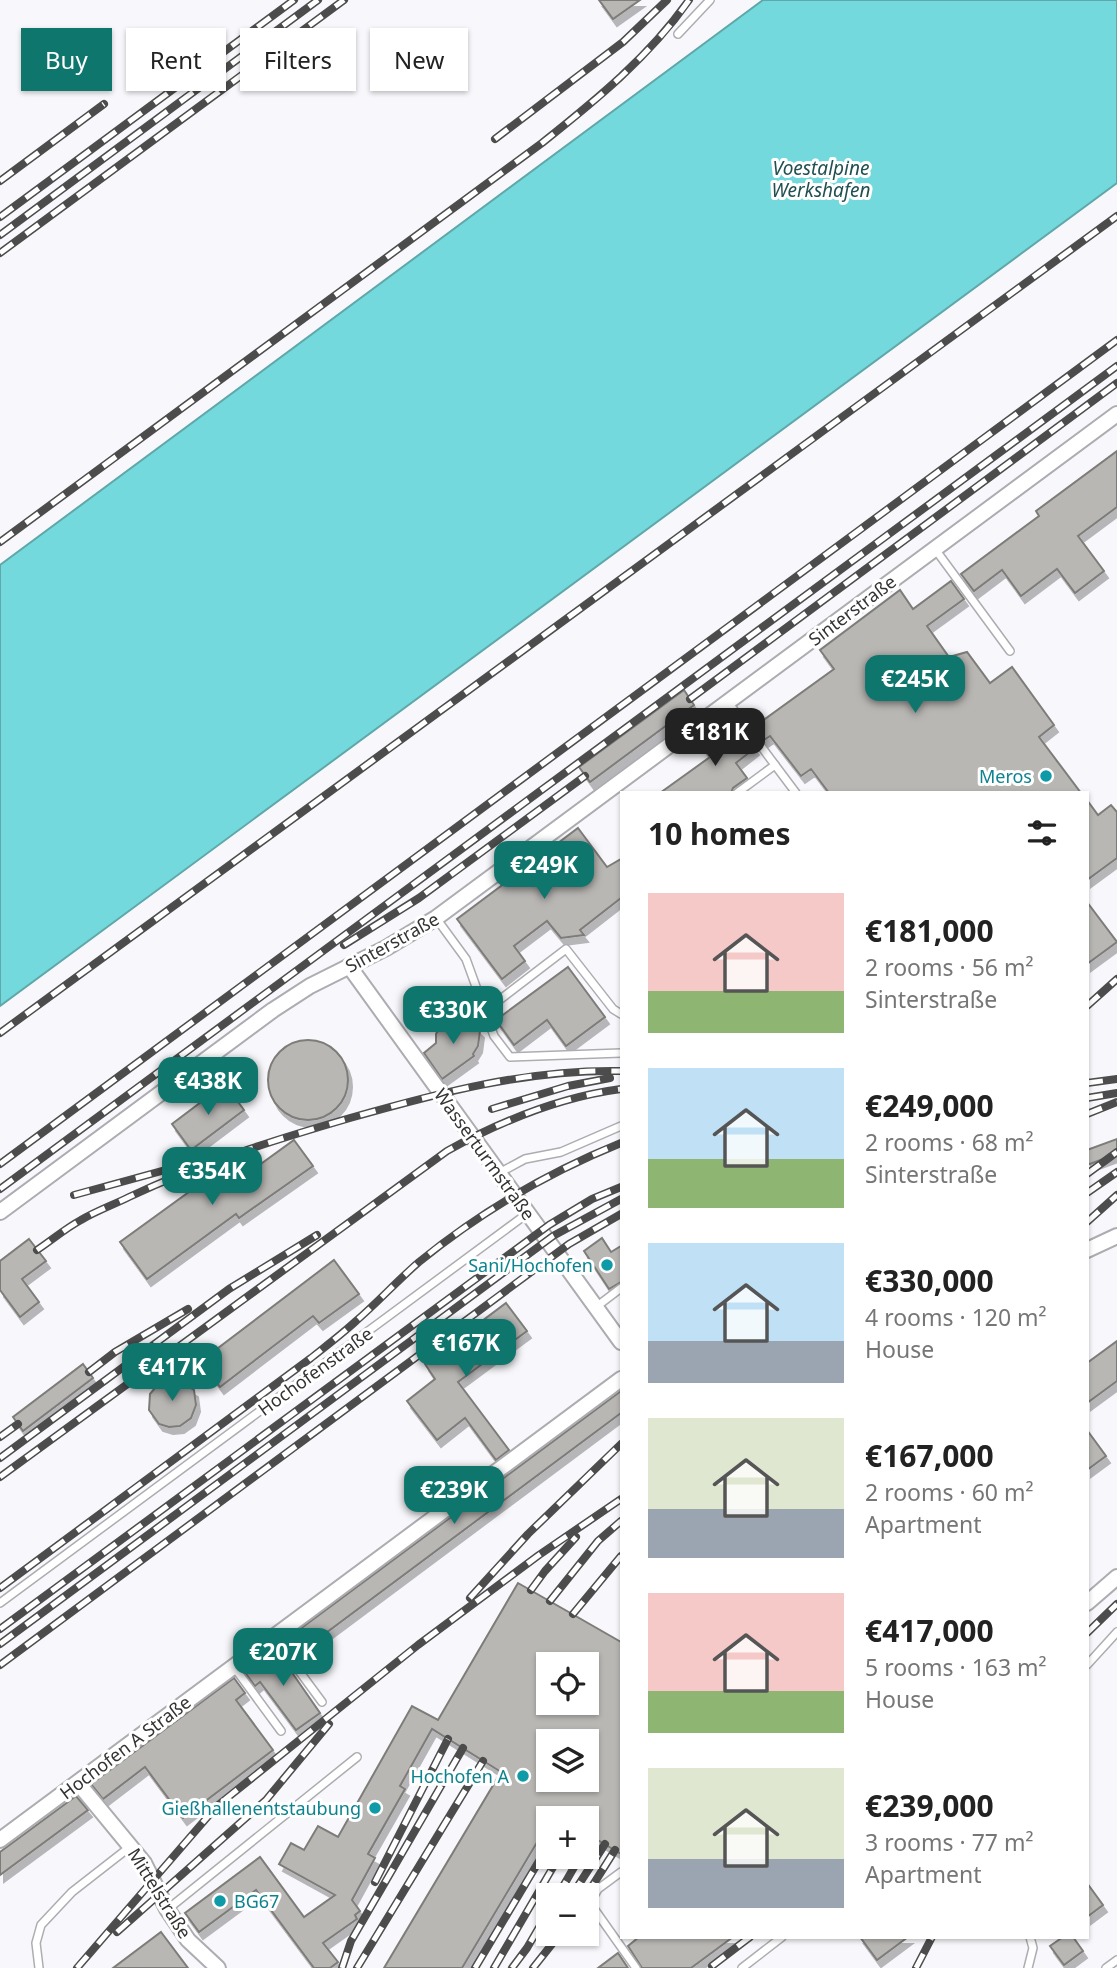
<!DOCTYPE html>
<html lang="en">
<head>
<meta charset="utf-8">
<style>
	:root { --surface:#fff; --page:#f2f2f2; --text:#222; --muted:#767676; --accent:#0f766e }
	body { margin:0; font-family:"Noto Sans",sans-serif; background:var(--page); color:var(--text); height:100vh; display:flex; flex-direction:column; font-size:26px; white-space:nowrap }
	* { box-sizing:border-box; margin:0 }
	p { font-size:23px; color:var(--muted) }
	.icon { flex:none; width:38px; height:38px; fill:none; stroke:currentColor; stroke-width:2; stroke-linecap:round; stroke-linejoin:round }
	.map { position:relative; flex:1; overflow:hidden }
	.panel { position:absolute; left:620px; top:791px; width:469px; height:1148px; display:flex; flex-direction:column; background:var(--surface); border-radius:0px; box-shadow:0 2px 5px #0004 }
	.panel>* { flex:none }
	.hud { position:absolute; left:21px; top:28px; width:494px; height:63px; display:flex; gap:14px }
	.controls { position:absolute; left:536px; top:1652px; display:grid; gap:14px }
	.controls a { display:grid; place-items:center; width:63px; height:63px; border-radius:0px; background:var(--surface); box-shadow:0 2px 5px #0004; font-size:35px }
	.price { position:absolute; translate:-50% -60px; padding:0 16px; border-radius:14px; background:var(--accent); color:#fff; font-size:23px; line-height:46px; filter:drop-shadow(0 2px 4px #0008) }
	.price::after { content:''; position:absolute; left:50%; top:42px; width:21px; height:16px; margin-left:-10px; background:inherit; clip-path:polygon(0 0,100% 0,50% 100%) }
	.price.on { background:#222; color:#fff }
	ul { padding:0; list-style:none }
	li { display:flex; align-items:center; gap:21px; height:175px; padding:0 28px }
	li span { display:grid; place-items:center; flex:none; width:196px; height:140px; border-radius:0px; color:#555 }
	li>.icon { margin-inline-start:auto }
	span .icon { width:84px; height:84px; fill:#fffc; stroke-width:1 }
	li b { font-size:30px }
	h2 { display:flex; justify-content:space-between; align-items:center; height:84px; padding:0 28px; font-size:30px }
	.tag { padding:0 24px; border-radius:0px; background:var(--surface); box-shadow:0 2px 5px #0004; font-size:24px; line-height:63px }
	.tag.on { background:var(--accent); color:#fff }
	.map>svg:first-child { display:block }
	.water { fill:#73d9dd; stroke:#60a7aa; stroke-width:2 }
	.building { fill:#b9b7b4; stroke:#7e7c79; stroke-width:2; fill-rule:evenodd; filter:url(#shadow) }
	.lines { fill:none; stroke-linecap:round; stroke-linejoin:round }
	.lane-casing { stroke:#adadb1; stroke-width:10 }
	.street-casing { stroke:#adadb1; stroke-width:18 }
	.lane { stroke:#fff; stroke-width:7 }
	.street { stroke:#fff; stroke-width:14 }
	.rail-casing { stroke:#4c4c4d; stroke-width:8 }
	.rail { stroke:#fff; stroke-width:5; stroke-dasharray:16; stroke-linecap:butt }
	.culture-dot { fill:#0f9aa8; stroke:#fff; stroke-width:2.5 }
	.labels { text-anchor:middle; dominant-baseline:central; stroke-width:6; stroke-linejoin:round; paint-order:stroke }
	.street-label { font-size:18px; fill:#333334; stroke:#fff }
	.culture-label { font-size:18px; fill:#0d838f; stroke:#fff; text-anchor:end }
	.water-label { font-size:19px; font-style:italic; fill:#225052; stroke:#fff }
</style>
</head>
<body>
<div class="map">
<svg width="1117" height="1968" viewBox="0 0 1117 1968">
	<defs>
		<filter id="shadow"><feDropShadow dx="4" dy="7" stdDeviation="0" flood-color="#0004"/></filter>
	</defs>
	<rect width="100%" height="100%" fill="#f8f8fc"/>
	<polygon class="water" points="763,0 1117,0 1117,183 0,1006 0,565"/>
	<g class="building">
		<polygon points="599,0 640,0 613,19"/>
		<polygon points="1117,451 1117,507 1078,536 1104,571 1075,593 1057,569 1021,596 1002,570 974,591 961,574 1039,516 1036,511"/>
		<polygon points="951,581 964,599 927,626 949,657 967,652 990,683 1012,667 1054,725 1039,737 1081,793 829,793 811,769 801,776 770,736 764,740 754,727 834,669 820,650 900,590 913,609"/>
		<polygon points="684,690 694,705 590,782 579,767"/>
		<polygon points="708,729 724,750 745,734 755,748 736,763 747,778 733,788 731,793 660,793 710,757 696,738"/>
		<polygon points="1087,800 1098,815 1111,805 1117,812 1117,858 1087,880"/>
		<polygon points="578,828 607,867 621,859 621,898 580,930 584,935 561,938 547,921 514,946 525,961 502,979 457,919"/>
		<polygon points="1087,902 1117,942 1087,964"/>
		<polygon points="568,967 605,1017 566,1046 547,1020 514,1045 496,1020"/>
		<polygon points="459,1017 468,1020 480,1031 478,1046 473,1054 474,1056 442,1079 424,1053 436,1043 436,1034 441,1025 449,1019"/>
		<circle cx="308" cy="1080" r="40"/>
		<polygon points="225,1084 244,1110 191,1150 172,1124"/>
		<polygon points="1117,1139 1117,1154 1087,1165 1087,1150"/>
		<polygon points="294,1140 313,1166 239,1218 236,1214 147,1279 120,1242 240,1155 251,1171"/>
		<polygon points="602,1238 611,1252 621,1246 621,1282 609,1289 584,1251"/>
		<polygon points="29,1239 46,1261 22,1279 39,1302 20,1317 0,1290 0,1261"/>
		<polygon points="334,1260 359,1294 319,1323 313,1316 220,1387 201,1361"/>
		<polygon points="506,1303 527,1331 458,1382 509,1450 496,1460 465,1418 437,1440 407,1401 435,1379 425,1364"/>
		<polygon points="1117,1341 1117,1381 1087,1403 1087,1363"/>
		<polygon points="83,1364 93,1378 23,1431 13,1417"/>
		<polygon points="168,1380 179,1381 194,1390 196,1405 191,1418 180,1426 169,1427 159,1424 149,1410 150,1394 159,1383"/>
		<polygon points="621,1391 621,1413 295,1656 284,1641"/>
		<polygon points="1087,1430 1106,1456 1087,1470"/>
		<path d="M518 1583 621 1642V1854L586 1833V1818H548V1824L462 1968H384L501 1772 432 1729 400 1786 405 1789 368 1854 375 1858 352 1900 360 1911 355 1915 357 1919 323 1943 338 1962 330 1968H314L256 1890 199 1932 185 1913 260 1857 304 1917 335 1895 279 1864 291 1843 304 1850 318 1826 338 1837 412 1706 438 1720ZM548 1664H586V1703H548ZM548 1741H586V1780H548Z"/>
		<polygon points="275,1648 320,1713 296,1730 260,1682 255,1686 244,1671"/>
		<polygon points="234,1678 245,1693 236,1700 273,1750 183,1818 145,1767 103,1799 91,1784"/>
		<polygon points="76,1796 88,1810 0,1875 0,1852"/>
		<polygon points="1087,1883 1103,1905 1087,1917"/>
		<polygon points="161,1932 188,1968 113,1968"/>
		<polygon points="639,1937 733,1937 691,1968 642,1968 628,1946"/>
		<polygon points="860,1937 908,1937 877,1960"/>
		<polygon points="1063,1937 1073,1937 1083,1951 1064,1965 1050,1946"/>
		<polygon points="618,1953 628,1968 598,1968"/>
	</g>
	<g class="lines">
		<defs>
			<g id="lane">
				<polyline points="678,34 710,0"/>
				<polyline points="935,549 1010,651"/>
				<polyline points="728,702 775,765 737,793"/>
				<polyline points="775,765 796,793"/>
				<polyline points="436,918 466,959 494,1036 510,1057 621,1053"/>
				<polyline points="485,1011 566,949 613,1009 621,1014"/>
				<polyline points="499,1173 525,1159 561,1152 621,1126"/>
				<polyline points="596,1307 621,1288"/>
				<polyline points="0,1603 528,1213"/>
				<polyline points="274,1637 322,1702"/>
				<polyline points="1087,1665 1117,1632"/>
				<polyline points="234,1667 281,1731"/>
				<polyline points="621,1872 598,1889 590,1903 636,1968"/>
				<polyline points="168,1909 357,1757"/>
				<polyline points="39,1968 36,1943 41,1925 72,1892 131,1846"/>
				<polyline points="742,1968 782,1937"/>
				<polyline points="1028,1968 1033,1948 1030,1937"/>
				<polyline points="1106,1968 1117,1960"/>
			</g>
			<g id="street">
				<polyline points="349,966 621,1342"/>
				<polyline points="0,1212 273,1010 310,986 386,948 436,918 1117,414"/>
				<polyline points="1087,1250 1117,1236"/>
				<polyline points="1087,1603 1117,1577"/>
				<polyline points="78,1783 144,1863 167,1909 188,1940 218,1968"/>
				<polyline points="0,1840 621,1379"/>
			</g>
		</defs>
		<use href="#lane" class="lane-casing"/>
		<use href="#street" class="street-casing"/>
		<use href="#lane" class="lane"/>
		<use href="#street" class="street"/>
		<defs>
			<g id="rail">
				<polyline points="495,139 623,42 667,0"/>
				<polyline points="0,181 104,104"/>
				<polyline points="0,217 294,0"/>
				<polyline points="0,235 318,0"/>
				<polyline points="0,253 344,0"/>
				<path d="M0 542 542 143C596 100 649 57 689 0"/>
				<polyline points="690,699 1117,383"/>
				<polyline points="344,945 419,898 585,776"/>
				<polyline points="1087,1006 1117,979"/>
				<polyline points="0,1033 1117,216"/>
				<polyline points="1087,1083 1117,1079"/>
				<polyline points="1087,1098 1117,1093"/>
				<polyline points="492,1109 568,1086 610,1078"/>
				<polyline points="1087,1114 1117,1102"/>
				<polyline points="0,1164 1117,340"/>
				<polyline points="1087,1174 1117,1152"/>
				<polyline points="0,1189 1117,366"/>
				<polyline points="1087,1193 1117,1172"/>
				<polyline points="74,1195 180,1166"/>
				<polyline points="1087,1222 1117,1195"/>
				<path d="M37 1250C52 1240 66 1228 81 1220 96 1211 113 1205 129 1197 201 1163 274 1140 350 1118 439 1093 527 1069 621 1071"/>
				<polyline points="89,1372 115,1352 188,1309"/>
				<polyline points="0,1437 18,1424"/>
				<polyline points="0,1458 229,1289 317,1235"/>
				<path d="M0 1477 447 1151C501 1121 560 1097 621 1089"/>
				<path d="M0 1588 311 1358C326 1346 342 1334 356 1321 378 1302 397 1281 419 1262 479 1213 549 1172 621 1143"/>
				<polyline points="531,1590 545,1571 576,1537"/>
				<polyline points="470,1598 528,1534 621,1444"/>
				<polyline points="550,1601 598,1541 621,1521"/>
				<polyline points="573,1614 621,1556"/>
				<polyline points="0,1629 549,1225 592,1199 621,1187"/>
				<polyline points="1087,1633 1117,1604"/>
				<polyline points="0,1644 553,1236 621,1199"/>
				<polyline points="0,1665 569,1244 621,1214"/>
				<polyline points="586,1846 591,1837"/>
				<polyline points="375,1882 448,1739"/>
				<polyline points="558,1895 580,1857"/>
				<polyline points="572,1895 605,1844"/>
				<polyline points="586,1896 615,1850"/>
				<polyline points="117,1932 266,1800 329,1724"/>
				<polyline points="712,1966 750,1937"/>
				<polyline points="77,1968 217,1806 418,1645 539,1555 621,1499"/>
				<polyline points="342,1968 351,1941 463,1748"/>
				<polyline points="357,1968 483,1761"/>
				<polyline points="475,1968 548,1846"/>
				<polyline points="494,1968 559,1857"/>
				<polyline points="512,1968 527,1948 548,1912"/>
				<polyline points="533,1968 560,1934"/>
				<polyline points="916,1968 932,1937"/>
			</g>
		</defs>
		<use href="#rail" class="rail-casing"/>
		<use href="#rail" class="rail"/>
	</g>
	<g class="culture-dot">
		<circle cx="1046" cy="776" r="7"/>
		<circle cx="607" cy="1265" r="7"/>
		<circle cx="523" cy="1776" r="7"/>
		<circle cx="375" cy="1808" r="7"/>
		<circle cx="220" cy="1901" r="7"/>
	</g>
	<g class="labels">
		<g class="street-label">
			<text transform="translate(852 610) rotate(-37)">Sinterstraße</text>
			<text transform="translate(392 942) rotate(-29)">Sinterstraße</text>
			<text transform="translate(485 1154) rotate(54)">Wasserturmstraße</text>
			<text transform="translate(315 1371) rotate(-36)">Hochofenstraße</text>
			<text transform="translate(125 1747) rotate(-37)">Hochofen A Straße</text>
			<text transform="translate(160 1893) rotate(58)">Mittelstraße</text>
		</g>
		<g class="culture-label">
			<text x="1032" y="776">Meros</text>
			<text x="593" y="1265">Sani/Hochofen</text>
			<text x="509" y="1776">Hochofen A</text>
			<text x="361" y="1808">Gießhallenentstaubung</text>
			<text x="234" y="1901" text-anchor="start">BG67</text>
		</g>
		<g class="water-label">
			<text x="821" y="168">Voestalpine<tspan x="821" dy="22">Werkshafen</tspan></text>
		</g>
	</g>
</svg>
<div class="controls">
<a><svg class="icon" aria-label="locate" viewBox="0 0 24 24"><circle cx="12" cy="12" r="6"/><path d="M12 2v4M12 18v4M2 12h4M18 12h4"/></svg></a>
<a><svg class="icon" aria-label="layers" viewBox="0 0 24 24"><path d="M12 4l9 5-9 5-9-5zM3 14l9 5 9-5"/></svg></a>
<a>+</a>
<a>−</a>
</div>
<b class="price" style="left:915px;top:715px">€245K</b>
<b class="price on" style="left:715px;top:768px">€181K</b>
<b class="price" style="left:544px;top:901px">€249K</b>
<b class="price" style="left:453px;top:1046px">€330K</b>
<b class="price" style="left:208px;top:1117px">€438K</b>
<b class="price" style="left:212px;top:1207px">€354K</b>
<b class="price" style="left:466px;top:1379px">€167K</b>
<b class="price" style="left:172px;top:1403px">€417K</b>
<b class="price" style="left:454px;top:1526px">€239K</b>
<b class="price" style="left:283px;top:1688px">€207K</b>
<div class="hud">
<a class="tag on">Buy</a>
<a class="tag">Rent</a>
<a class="tag">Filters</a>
<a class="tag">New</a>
</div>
<section class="panel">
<h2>10 homes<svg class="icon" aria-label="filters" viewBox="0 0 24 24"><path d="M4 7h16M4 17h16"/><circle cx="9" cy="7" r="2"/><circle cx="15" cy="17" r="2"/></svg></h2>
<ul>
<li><span style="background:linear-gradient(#f6c9c9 70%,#8fb573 0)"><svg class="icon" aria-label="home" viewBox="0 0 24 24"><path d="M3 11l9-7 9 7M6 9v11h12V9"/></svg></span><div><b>€181,000</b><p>2 rooms · 56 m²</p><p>Sinterstraße</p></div></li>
<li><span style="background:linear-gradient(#bfe0f5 65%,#8fb573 0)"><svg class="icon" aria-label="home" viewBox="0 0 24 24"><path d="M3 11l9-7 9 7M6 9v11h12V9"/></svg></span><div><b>€249,000</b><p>2 rooms · 68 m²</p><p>Sinterstraße</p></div></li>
<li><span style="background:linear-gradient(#bfe0f5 70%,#9aa5b1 0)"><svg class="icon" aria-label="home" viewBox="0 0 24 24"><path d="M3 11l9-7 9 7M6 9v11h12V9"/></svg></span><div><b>€330,000</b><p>4 rooms · 120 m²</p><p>House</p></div></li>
<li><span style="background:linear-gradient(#dfe7d0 65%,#9aa5b1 0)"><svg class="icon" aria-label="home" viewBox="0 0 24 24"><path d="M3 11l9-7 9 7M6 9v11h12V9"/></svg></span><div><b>€167,000</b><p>2 rooms · 60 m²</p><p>Apartment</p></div></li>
<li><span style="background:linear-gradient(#f6c9c9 70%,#8fb573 0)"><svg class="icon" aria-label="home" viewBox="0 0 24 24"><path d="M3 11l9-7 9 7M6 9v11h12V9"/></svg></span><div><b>€417,000</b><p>5 rooms · 163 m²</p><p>House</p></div></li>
<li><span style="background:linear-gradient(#dfe7d0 65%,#9aa5b1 0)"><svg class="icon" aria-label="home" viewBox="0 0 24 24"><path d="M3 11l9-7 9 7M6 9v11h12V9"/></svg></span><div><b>€239,000</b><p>3 rooms · 77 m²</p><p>Apartment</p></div></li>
</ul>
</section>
</div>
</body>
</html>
